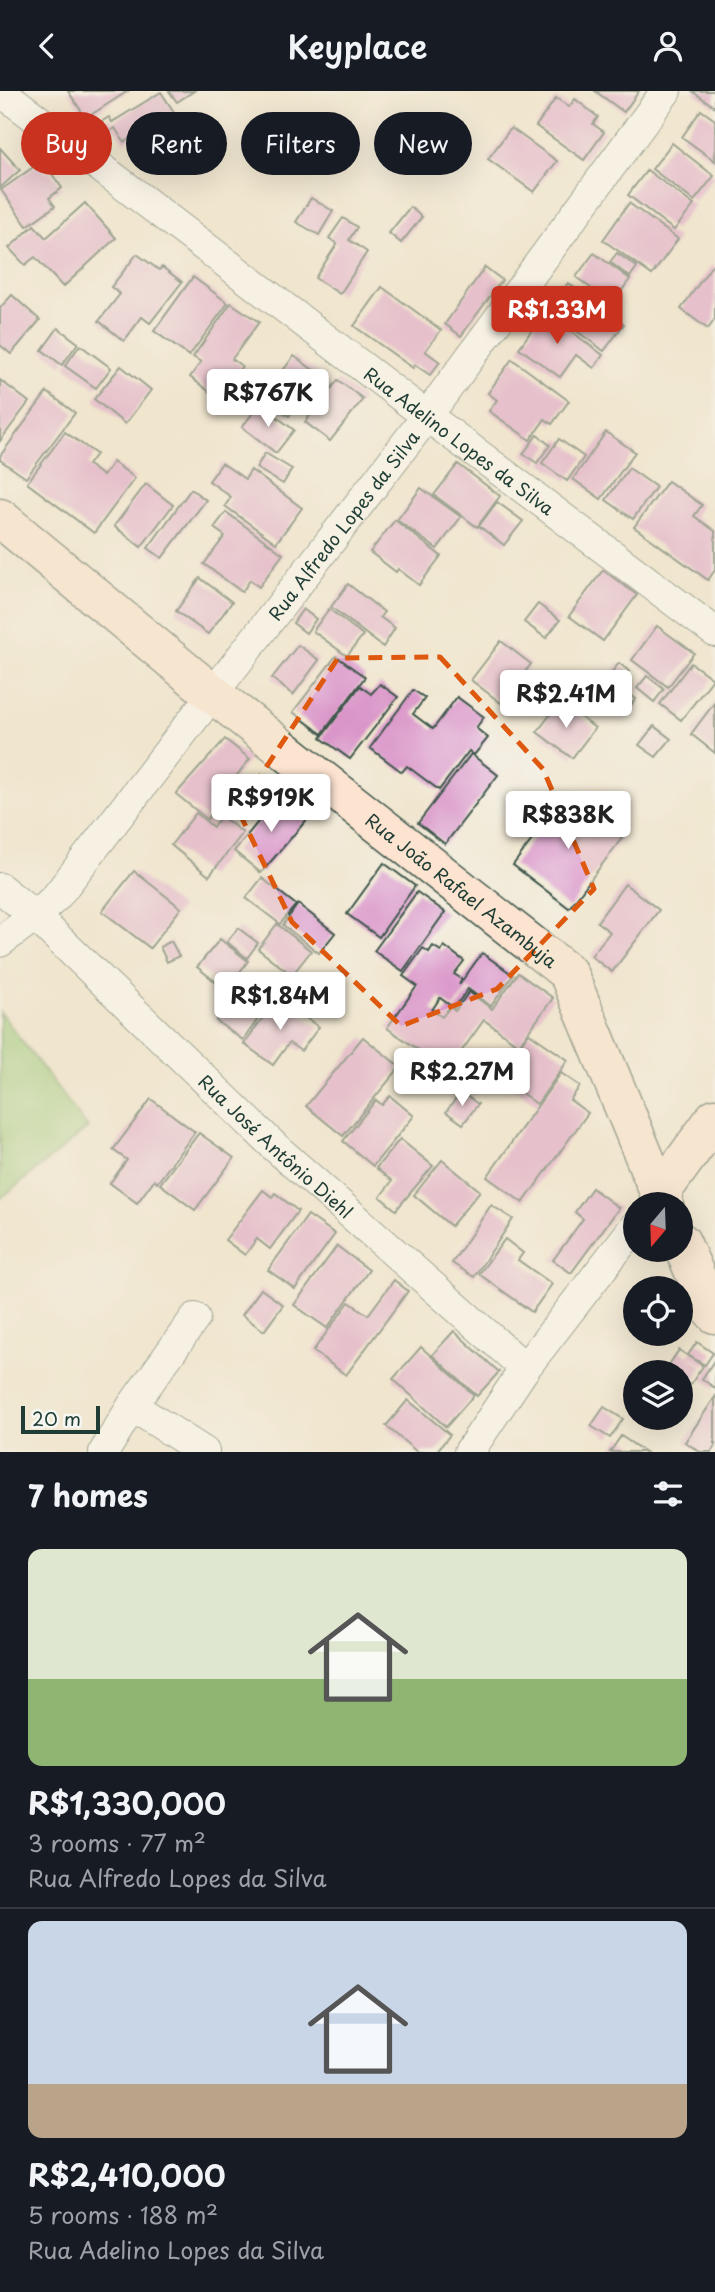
<!DOCTYPE html>
<html lang="en">
<head>
<meta charset="utf-8">
<style>
	:root { --surface:#171b24; --page:#242831; --text:#f1f3f6; --muted:#9ea1a6; --line:#363941; --accent:#c8321e }
	body { margin:0; font-family:"Playpen Sans",sans-serif; background:var(--page); color:var(--text); height:100vh; display:flex; flex-direction:column; font-size:26px; white-space:nowrap }
	* { box-sizing:border-box; margin:0 }
	p { font-size:23px; color:var(--muted) }
	.icon { flex:none; width:38px; height:38px; fill:none; stroke:currentColor; stroke-width:2; stroke-linecap:round; stroke-linejoin:round }
	.map { position:relative; height:1361px; overflow:hidden }
	.side { display:flex; flex-direction:column; background:var(--surface); flex:1 }
	.side>* { flex:none }
	.top-card { position:absolute; left:21px; top:21px; width:674px; height:63px; display:flex; gap:14px }
	.needle { width:46px; rotate:199deg }
	.controls { position:absolute; left:623px; top:1101px; display:grid; gap:14px }
	.controls a { display:grid; place-items:center; width:70px; height:70px; border-radius:50%; background:var(--surface); box-shadow:0 7px 28px #0002; font-size:35px }
	.scale { position:absolute; left:21px; bottom:18px; width:79px; box-sizing:border-box; padding-left:7px; border:4px solid #1f3d34; border-top:0; font-size:19px; line-height:24px; white-space:nowrap; color:#1f3d34; -webkit-text-stroke:5px #f6f6f2; paint-order:stroke }
	.price { position:absolute; translate:-50% -60px; padding:0 16px; border-radius:7px; background:#fff; color:#222; font-size:23px; line-height:46px; filter:drop-shadow(0 2px 4px #0008) }
	.price::after { content:''; position:absolute; left:50%; top:42px; width:21px; height:16px; margin-left:-10px; background:inherit; clip-path:polygon(0 0,100% 0,50% 100%) }
	.price.current { background:var(--accent); color:#fff }
	ul { padding:0; list-style:none }
	li { display:grid; align-content:center; gap:14px; height:371px; padding:0 28px }
	li+li { border-top:2px solid var(--line) }
	li span { display:grid; place-items:center; height:217px; border-radius:14px; color:#555 }
	li>.icon { margin-inline-start:auto }
	span .icon { width:126px; height:126px; fill:#fffc; stroke-width:1 }
	li b { font-size:30px }
	h2 { display:flex; justify-content:space-between; align-items:center; height:84px; padding:0 28px; font-size:30px }
	.tag { padding:0 24px; border-radius:32px; background:var(--surface); box-shadow:0 7px 28px #0002; font-size:24px; line-height:63px }
	.tag.current { background:var(--accent); color:#fff }
	header { display:flex; justify-content:space-between; align-items:center; height:91px; padding:0 28px; background:var(--surface); font-size:32px; font-weight:600 }
	.map>svg:first-child { display:block }
	.green { fill:#98ca7a; stroke:#5c8457; stroke-width:2 }
	.building { fill:#da95c9 }
	.lines { fill:none; stroke-linecap:round; stroke-linejoin:round }
	.street-casing { stroke:#3e564b; stroke-width:32 }
	.secondary-casing { stroke:#3e564b; stroke-width:41 }
	.street { stroke:#fff; stroke-width:30 }
	.secondary { stroke:#fde4d1; stroke-width:38 }
	.marked { fill:none; stroke:#de580e; stroke-width:5; stroke-dasharray:14 9; stroke-linejoin:round }
	.labels { text-anchor:middle; dominant-baseline:central; stroke-width:7; stroke-linejoin:round; paint-order:stroke }
	.street-label { font-size:18px; fill:#1f3d34; stroke:#f6f6f2 }
</style>
</head>
<body>
<header><svg class="icon" aria-label="back" viewBox="0 0 24 24"><path d="M15 5l-7 7 7 7"/></svg>Keyplace<svg class="icon" aria-label="person" viewBox="0 0 24 24"><circle cx="12" cy="8" r="4"/><path d="M4 21q1-7 8-7t8 7"/></svg></header>
<div class="map">
<svg width="715" height="1361" viewBox="0 0 715 1361">
	<rect width="100%" height="100%" fill="#f6f6f2"/>
	<filter id="ink" filterUnits="userSpaceOnUse"><feTurbulence type="fractalNoise" baseFrequency=".0143" numOctaves="2"/><feDisplacementMap in="SourceGraphic" scale="14" xChannelSelector="R" yChannelSelector="G"/><feConvolveMatrix kernelMatrix="1 2 1 2 8 2 1 2 1" color-interpolation-filters="sRGB"/></filter>
	<filter id="wash" filterUnits="userSpaceOnUse"><feTurbulence type="fractalNoise" baseFrequency=".00686" numOctaves="4" result="noise"/><feDisplacementMap in="SourceGraphic" scale="28" xChannelSelector="R" yChannelSelector="G"/><feGaussianBlur stdDeviation="1.57" result="paint"/><feColorMatrix in="noise" values="0 0 0 0 0 0 0 0 0 0 0 0 0 0 0 0 0 1.4 0 .05"/><feComposite in="paint" operator="in"/></filter>
	<g filter="url(#wash)">
		<rect width="100%" height="100%" fill="#f0e5cd"/>
		<polygon class="green" points="0,921 88,1037 0,1108"/>
		<g id="blocks">
			<g class="building">
				<polygon points="68,0 128,0 86,27"/>
				<polygon points="169,0 194,0 177,11"/>
				<polygon points="595,0 639,0 624,21"/>
				<polygon points="692,0 715,0 715,16"/>
				<polygon points="161,1 174,21 124,51 115,37 99,47 92,36 109,26 112,31"/>
				<polygon points="556,7 569,16 575,8 598,26 593,33 604,41 584,69 536,35"/>
				<polygon points="701,19 715,29 715,70 682,46"/>
				<polygon points="190,23 205,51 157,77 142,49"/>
				<polygon points="511,37 557,70 534,101 488,68"/>
				<polygon points="672,52 714,85 694,110 652,78"/>
				<polygon points="0,57 20,79 0,97"/>
				<polygon points="39,72 46,82 49,79 62,97 49,107 55,115 27,135 1,99"/>
				<polygon points="647,79 694,114 674,139 628,104"/>
				<polygon points="311,107 333,120 319,144 296,131"/>
				<polygon points="85,112 116,147 63,196 35,166 25,174 9,157 34,134 46,147"/>
				<polygon points="629,112 678,148 652,184 603,149"/>
				<polygon points="410,116 422,126 401,152 389,142"/>
				<polygon points="343,127 357,136 349,149 367,161 340,203 315,187 337,153 329,147"/>
				<polygon points="594,162 630,188 612,213 576,186"/>
				<polygon points="617,162 637,176 630,186 610,171"/>
				<polygon points="137,163 159,179 162,176 182,191 150,232 142,226 124,250 99,230 120,203 111,196"/>
				<polygon points="712,174 715,176 715,228 708,238 681,218"/>
				<polygon points="485,176 502,189 461,245 445,233"/>
				<polygon points="193,186 228,212 189,265 154,240"/>
				<polygon points="568,192 624,233 604,260 548,219"/>
				<polygon points="382,196 441,239 425,260 440,271 430,284 415,274 413,277 354,235"/>
				<polygon points="12,204 40,229 11,263 0,254 0,217"/>
				<polygon points="231,212 259,231 232,268 242,275 219,308 190,286 201,271 193,266"/>
				<polygon points="545,221 603,264 594,277 576,264 560,286 519,257"/>
				<polygon points="58,237 78,252 62,274 42,259"/>
				<polygon points="80,254 111,277 96,297 65,275"/>
				<polygon points="294,265 319,283 289,325 263,306"/>
				<polygon points="512,268 569,310 552,333 545,328 530,349 489,320 497,309 488,302"/>
				<polygon points="121,275 151,299 125,333 94,308"/>
				<polygon points="0,289 29,311 0,350"/>
				<polygon points="338,289 363,308 330,350 305,331"/>
				<polygon points="47,301 75,322 26,387 0,369 0,365"/>
				<polygon points="260,313 294,339 276,362 242,336"/>
				<polygon points="65,341 96,363 88,374 103,385 113,371 135,387 94,442 27,392"/>
				<polygon points="606,341 635,361 601,408 573,388"/>
				<polygon points="537,344 550,354 537,372 523,363"/>
				<polygon points="559,348 584,366 567,390 542,372"/>
				<polygon points="265,362 292,378 283,393 256,377"/>
				<polygon points="222,372 245,388 251,379 302,417 276,452 225,415 231,406 209,390"/>
				<polygon points="458,373 500,405 477,436 434,404"/>
				<polygon points="629,377 656,396 633,428 606,409"/>
				<polygon points="668,390 702,414 694,425 715,440 715,479 708,489 634,436"/>
				<polygon points="146,393 173,414 141,456 114,435"/>
				<polygon points="421,397 461,426 437,458 397,429"/>
				<polygon points="191,398 206,409 162,467 148,457"/>
				<polygon points="497,411 523,430 504,454 479,435"/>
				<polygon points="226,421 283,463 259,496 250,489 242,501 204,473 225,445 214,437"/>
				<polygon points="395,429 441,465 419,494 398,478 396,481 370,461"/>
				<polygon points="603,479 637,504 603,550 569,525"/>
				<polygon points="200,487 232,511 208,543 176,520"/>
				<polygon points="348,493 384,521 380,526 395,537 383,556 331,516"/>
				<polygon points="538,513 560,529 546,547 524,531"/>
				<polygon points="303,518 316,528 306,542 293,532"/>
				<polygon points="329,518 363,544 347,565 313,540"/>
				<polygon points="657,535 694,562 668,596 632,569"/>
				<polygon points="501,550 531,573 501,612 471,589"/>
				<polygon points="298,554 319,569 293,604 272,587"/>
				<polygon points="336,565 365,586 322,643 293,621"/>
				<polygon points="619,572 629,580 618,595 636,608 627,619 605,602 614,591 608,586"/>
				<polygon points="691,572 713,588 681,629 660,613"/>
				<polygon points="647,585 664,598 654,611 637,597"/>
				<polygon points="380,593 398,606 350,668 321,647 360,595 371,603"/>
				<polygon points="413,599 425,607 413,623 433,638 457,606 484,626 476,637 488,647 474,664 469,660 439,699 407,675 402,681 370,657"/>
				<polygon points="560,611 595,637 572,667 537,641"/>
				<polygon points="715,611 715,662 691,643"/>
				<polygon points="654,635 671,648 656,666 639,654"/>
				<polygon points="225,648 250,668 229,694 232,696 207,728 176,703"/>
				<polygon points="471,663 498,684 445,753 418,732"/>
				<polygon points="281,703 309,726 261,782 234,760"/>
				<polygon points="566,704 622,747 569,817 513,774"/>
				<polygon points="196,722 213,736 221,725 243,742 209,785 171,754"/>
				<polygon points="384,772 415,795 379,846 347,823"/>
				<polygon points="134,780 181,817 150,857 102,820"/>
				<polygon points="262,787 296,814 280,833 246,807"/>
				<polygon points="625,793 659,819 612,881 591,865 610,841 597,831"/>
				<polygon points="417,801 445,821 403,880 374,860"/>
				<polygon points="298,813 335,842 319,862 283,834"/>
				<polygon points="277,833 311,860 292,884 258,858"/>
				<polygon points="238,837 258,852 247,867 227,851"/>
				<polygon points="220,848 248,870 226,899 197,876"/>
				<polygon points="171,850 179,865 167,871 160,856"/>
				<polygon points="433,855 441,860 444,855 464,870 454,883 462,888 459,894 482,862 513,884 491,915 468,898 454,917 440,907 432,919 442,926 450,916 455,920 469,901 492,918 518,882 553,907 519,954 484,929 448,979 387,937 417,895 403,885 423,857 429,861"/>
				<polygon points="243,892 270,911 243,949 216,930"/>
				<polygon points="277,907 319,936 301,960 289,952 273,974 244,953"/>
				<polygon points="529,942 568,969 537,1013 492,981 513,952 519,956"/>
				<polygon points="363,946 400,976 343,1045 306,1015"/>
				<polygon points="472,977 485,986 473,1003 460,994"/>
				<polygon points="561,982 580,995 570,1009 588,1022 523,1112 487,1086"/>
				<polygon points="461,1001 478,1013 463,1033 446,1021"/>
				<polygon points="390,1005 414,1025 373,1075 343,1050 376,1009 382,1014"/>
				<polygon points="151,1008 195,1041 157,1092 154,1089 137,1112 110,1092 127,1069 113,1059"/>
				<polygon points="199,1042 234,1067 195,1119 160,1093"/>
				<polygon points="400,1048 433,1075 396,1119 380,1106 392,1090 376,1077"/>
				<polygon points="442,1069 480,1100 451,1135 414,1104"/>
				<polygon points="592,1097 619,1117 571,1182 553,1169 583,1128 575,1121"/>
				<polygon points="263,1099 272,1106 275,1102 298,1120 270,1158 257,1148 245,1164 225,1149"/>
				<polygon points="491,1114 513,1128 474,1186 452,1172"/>
				<polygon points="308,1124 335,1143 295,1198 268,1179"/>
				<polygon points="505,1148 523,1162 518,1169 552,1193 532,1221 479,1183"/>
				<polygon points="337,1155 369,1179 327,1237 294,1214"/>
				<polygon points="394,1189 408,1200 346,1284 313,1260 349,1211 368,1224"/>
				<polygon points="261,1198 283,1214 264,1240 242,1224"/>
				<polygon points="454,1240 499,1281 477,1305 432,1264"/>
				<polygon points="697,1251 713,1262 705,1274 688,1264"/>
				<polygon points="421,1256 474,1304 446,1336 393,1288"/>
				<polygon points="679,1259 703,1275 681,1308 681,1281 664,1281"/>
				<polygon points="715,1268 715,1297 702,1288"/>
				<polygon points="715,1306 715,1355 711,1361 700,1361 685,1351"/>
				<polygon points="408,1309 450,1344 436,1361 417,1361 386,1335"/>
				<polygon points="604,1316 623,1328 610,1347 591,1335"/>
				<polygon points="621,1345 645,1361 610,1361"/>
			</g>
		</g>
	</g>
	<g filter="url(#ink)">
		<use href="#blocks" fill-opacity="0" stroke="#3e564b" stroke-width="2"/>
		<g class="lines">
			<defs>
				<g id="street">
					<path id="s1" d="M0 5 3 2 427 325 715 541"/>
					<path id="s2" d="M0 797 35 825 275 1056 525 1277"/>
					<path id="s3" d="M0 851 35 825 56 806 427 325 666 0"/>
					<polyline points="132,1315 204,1361"/>
					<polyline points="104,1361 132,1315 195,1227"/>
					<polyline points="469,1361 525,1277 635,1135"/>
				</g>
				<g id="secondary">
					<path id="s4" d="M0 427 213 603 568 882 664 1113"/>
					<polyline points="660,1103 715,1027"/>
					<polyline points="681,1151 710,1217 715,1223"/>
				</g>
			</defs>
			<use href="#street" class="street-casing"/>
			<use href="#secondary" class="secondary-casing"/>
			<use href="#street" class="street"/>
			<use href="#secondary" class="secondary"/>
		</g>
	</g>
	<path d="M0 0H715V1361H0ZM440 566 543 678 594 798 497 898 401 935 292 831 238 719 338 567Z" fill="#f0e5cd" fill-opacity=".55" fill-rule="evenodd"/>
	<path class="marked" d="M440 566 543 678 594 798 497 898 401 935 292 831 238 719 338 567Z"/>
	<g class="labels">
		<g class="street-label">
			<text stroke="none"><textPath href="#s1" startOffset="578">Rua Adelino Lopes da Silva</textPath></text>
			<text stroke="none"><textPath href="#s3" startOffset="542">Rua Alfredo Lopes da Silva</textPath></text>
			<text stroke="none"><textPath href="#s4" startOffset="593">Rua João Rafael Azambuja</textPath></text>
			<text stroke="none"><textPath href="#s2" startOffset="378">Rua José Antônio Diehl</textPath></text>
		</g>
	</g>
</svg>
<div class="controls">
<a><svg class="needle" viewBox="-14 -14 28 28"><path d="M0-13l5 13h-10z" fill="#e53935"/><path d="M0 13l5-13h-10z" fill="#9ea1a6"/></svg></a>
<a><svg class="icon" aria-label="locate" viewBox="0 0 24 24"><circle cx="12" cy="12" r="6"/><path d="M12 2v4M12 18v4M2 12h4M18 12h4"/></svg></a>
<a><svg class="icon" aria-label="layers" viewBox="0 0 24 24"><path d="M12 4l9 5-9 5-9-5zM3 14l9 5 9-5"/></svg></a>
</div>
<div class="scale">20 m</div>
<b class="price current" style="left:557px;top:255px">R$1.33M</b>
<b class="price" style="left:268px;top:338px">R$767K</b>
<b class="price" style="left:566px;top:639px">R$2.41M</b>
<b class="price" style="left:271px;top:743px">R$919K</b>
<b class="price" style="left:568px;top:760px">R$838K</b>
<b class="price" style="left:280px;top:941px">R$1.84M</b>
<b class="price" style="left:462px;top:1017px">R$2.27M</b>
<div class="top-card">
<a class="tag current">Buy</a>
<a class="tag">Rent</a>
<a class="tag">Filters</a>
<a class="tag">New</a>
</div>
</div>
<section class="side">
<h2>7 homes<svg class="icon" aria-label="filters" viewBox="0 0 24 24"><path d="M4 7h16M4 17h16"/><circle cx="9" cy="7" r="2"/><circle cx="15" cy="17" r="2"/></svg></h2>
<ul>
<li><span style="background:linear-gradient(#dfe7d0 60%,#8fb573 0)"><svg class="icon" aria-label="home" viewBox="0 0 24 24"><path d="M3 11l9-7 9 7M6 9v11h12V9"/></svg></span><div><b>R$1,330,000</b><p>3 rooms · 77 m²</p><p>Rua Alfredo Lopes da Silva</p></div></li>
<li><span style="background:linear-gradient(#c9d6e8 75%,#b9a48a 0)"><svg class="icon" aria-label="home" viewBox="0 0 24 24"><path d="M3 11l9-7 9 7M6 9v11h12V9"/></svg></span><div><b>R$2,410,000</b><p>5 rooms · 188 m²</p><p>Rua Adelino Lopes da Silva</p></div></li>
</ul>
</section>
</body>
</html>
